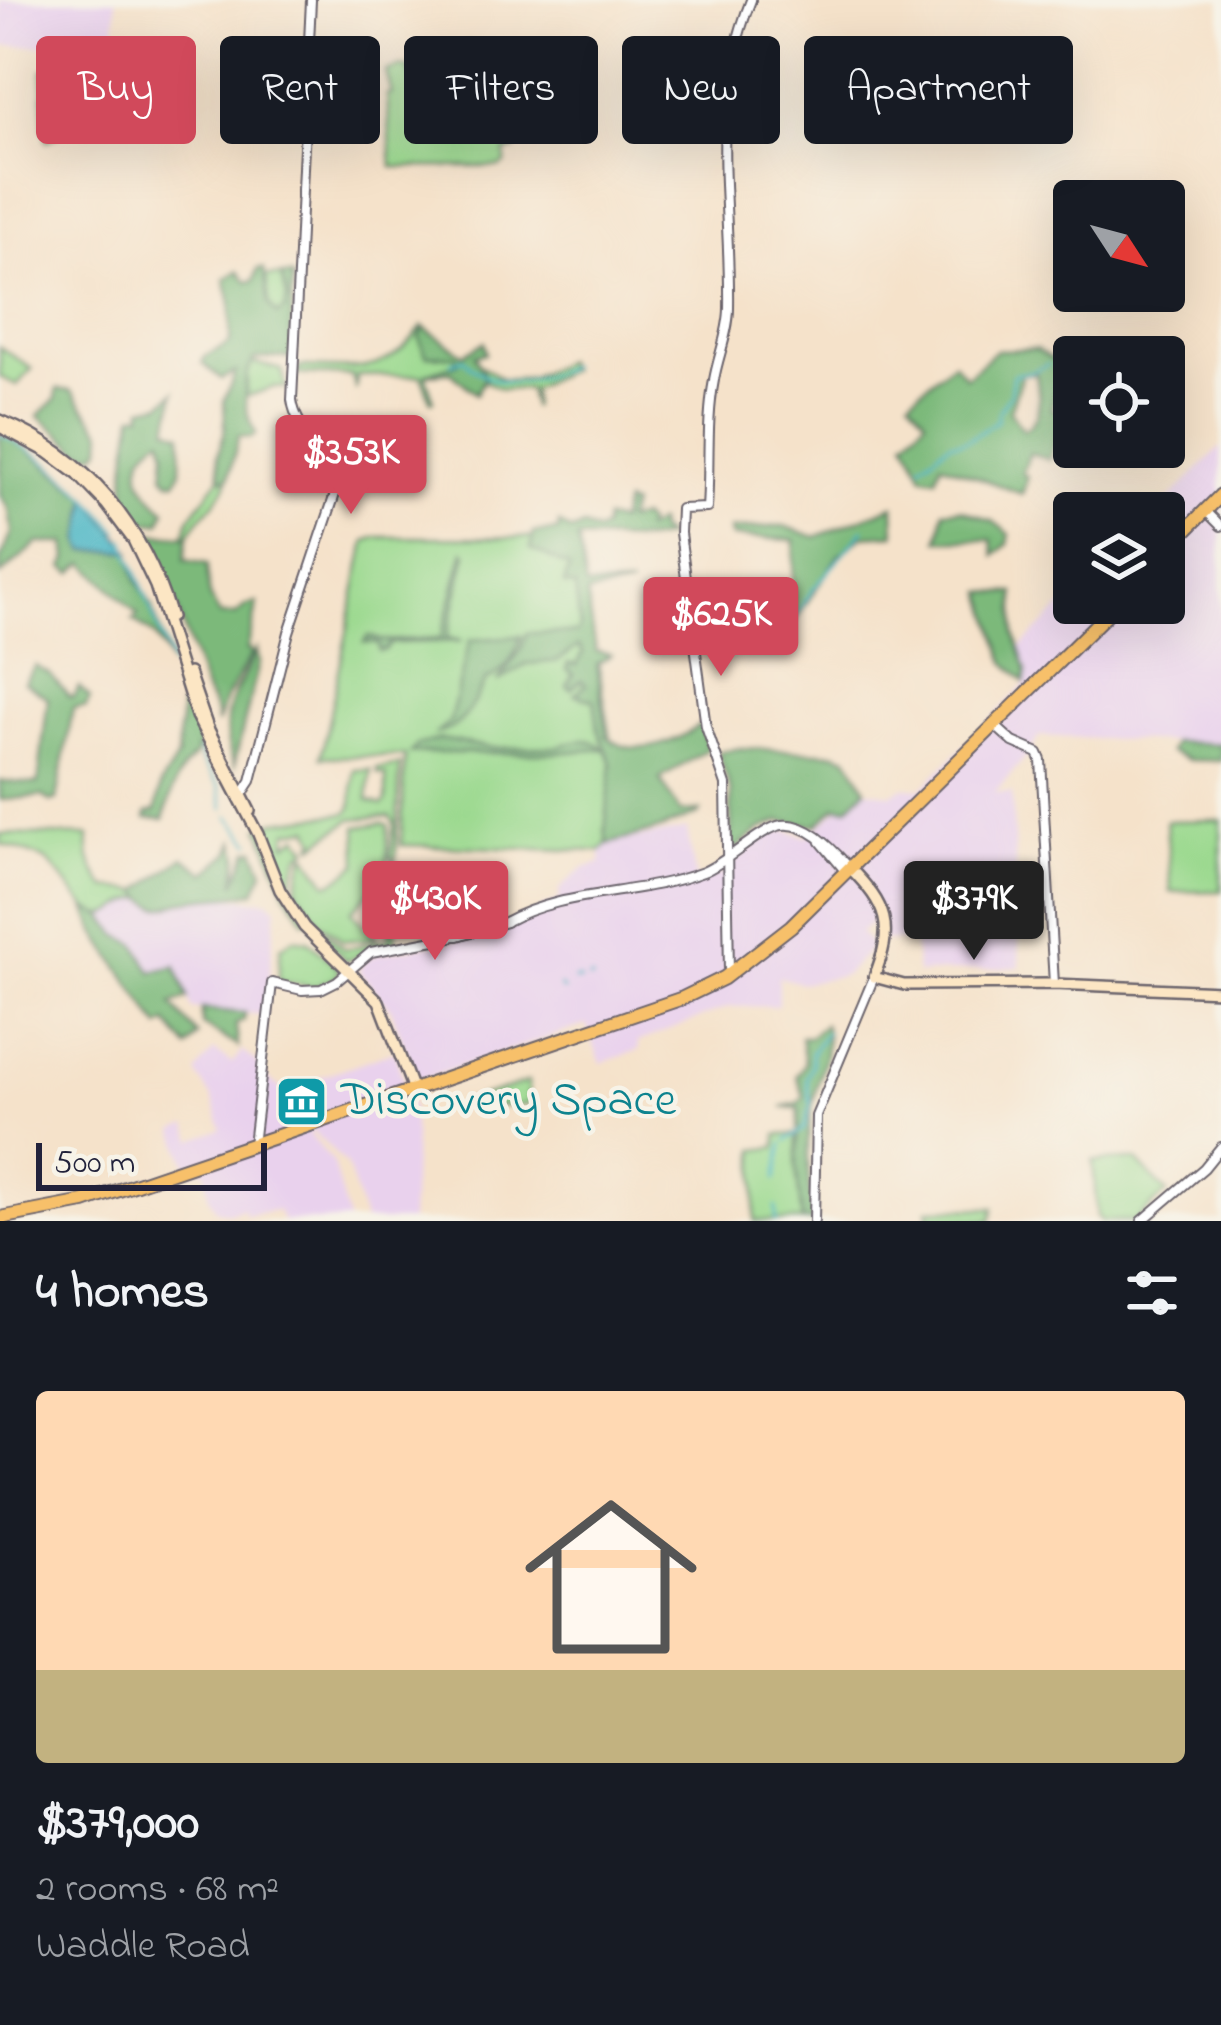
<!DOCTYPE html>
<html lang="en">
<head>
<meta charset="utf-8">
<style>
	:root { --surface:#171b24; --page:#20242c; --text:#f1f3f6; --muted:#9ea1a6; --line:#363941; --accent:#d1495b }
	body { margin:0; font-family:"Indie Flower",sans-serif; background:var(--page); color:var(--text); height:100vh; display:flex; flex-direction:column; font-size:45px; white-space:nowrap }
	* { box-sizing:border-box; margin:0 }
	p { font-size:39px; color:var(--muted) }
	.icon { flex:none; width:66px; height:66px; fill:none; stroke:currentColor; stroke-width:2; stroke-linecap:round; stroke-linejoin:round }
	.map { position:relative; height:1221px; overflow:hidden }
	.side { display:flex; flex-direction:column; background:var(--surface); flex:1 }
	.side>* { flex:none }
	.hud { position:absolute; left:36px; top:36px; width:1149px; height:108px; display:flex; gap:24px }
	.needle { width:78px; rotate:126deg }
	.controls { position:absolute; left:1053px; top:180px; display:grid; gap:24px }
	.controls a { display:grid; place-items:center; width:132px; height:132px; border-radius:12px; background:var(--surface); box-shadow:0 12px 48px #0002; font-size:60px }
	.scale { position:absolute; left:36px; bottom:30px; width:231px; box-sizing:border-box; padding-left:12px; border:6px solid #22223b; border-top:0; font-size:33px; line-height:42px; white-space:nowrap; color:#22223b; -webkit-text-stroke:9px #f7f3e8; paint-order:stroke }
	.price { position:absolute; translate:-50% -102px; padding:0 27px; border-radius:12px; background:var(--accent); color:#fff; font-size:39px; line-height:78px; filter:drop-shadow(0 3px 6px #0008) }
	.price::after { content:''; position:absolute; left:50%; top:72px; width:36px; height:27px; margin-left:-18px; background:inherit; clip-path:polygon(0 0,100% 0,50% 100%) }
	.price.selected { background:#222; color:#fff }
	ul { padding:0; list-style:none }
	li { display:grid; align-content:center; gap:24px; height:636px; padding:0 36px }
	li+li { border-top:3px solid var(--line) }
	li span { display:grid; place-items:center; height:372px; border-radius:12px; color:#555 }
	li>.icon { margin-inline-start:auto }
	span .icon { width:216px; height:216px; fill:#fffc; stroke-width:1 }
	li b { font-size:51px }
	h2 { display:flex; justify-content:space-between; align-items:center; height:144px; padding:0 36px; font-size:51px }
	.chip { padding:0 42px; border-radius:12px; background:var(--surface); box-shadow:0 12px 48px #0002; font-size:42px; line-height:108px }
	.chip.selected { background:var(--accent); color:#fff }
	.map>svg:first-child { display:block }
	.built { fill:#e9d1ed }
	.green { fill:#9bd98f; stroke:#5e7e65; stroke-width:3 }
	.forest { fill:#7cb97a; stroke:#4f6e5a; stroke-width:3; fill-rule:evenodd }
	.water { fill:#49b5c5; stroke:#366c80; stroke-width:3 }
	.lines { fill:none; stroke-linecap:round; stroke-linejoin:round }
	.stream { stroke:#49b5c5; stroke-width:3 }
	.tertiary-casing { stroke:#6c656d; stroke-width:12 }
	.secondary-casing { stroke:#6c656d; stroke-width:14 }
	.primary-casing { stroke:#6c656d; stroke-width:16 }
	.tertiary { stroke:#fff; stroke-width:8 }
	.secondary { stroke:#fce6c4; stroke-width:9 }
	.primary { stroke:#f7c06b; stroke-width:12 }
	.labels { text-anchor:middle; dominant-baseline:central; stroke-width:9; stroke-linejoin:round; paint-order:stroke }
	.culture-label { font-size:48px; fill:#0d838f; stroke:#f7f3e8; text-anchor:start }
</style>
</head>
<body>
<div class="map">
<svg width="1221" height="1221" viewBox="0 0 1221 1221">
	<rect width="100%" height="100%" fill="#f7f3e8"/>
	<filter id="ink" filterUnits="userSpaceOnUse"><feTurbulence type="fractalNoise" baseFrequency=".00833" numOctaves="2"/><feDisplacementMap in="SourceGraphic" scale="24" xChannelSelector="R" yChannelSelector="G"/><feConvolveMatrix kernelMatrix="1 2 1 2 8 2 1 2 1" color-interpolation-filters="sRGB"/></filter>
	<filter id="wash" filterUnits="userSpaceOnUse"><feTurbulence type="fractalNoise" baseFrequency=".004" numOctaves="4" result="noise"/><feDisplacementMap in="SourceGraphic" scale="48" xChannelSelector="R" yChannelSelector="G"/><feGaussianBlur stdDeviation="2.7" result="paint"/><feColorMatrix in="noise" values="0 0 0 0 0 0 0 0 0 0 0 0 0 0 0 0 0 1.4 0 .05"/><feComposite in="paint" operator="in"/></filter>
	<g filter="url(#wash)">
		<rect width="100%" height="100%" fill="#f5e2ca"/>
		<g class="built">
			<polygon points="0,0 116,0 115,45 0,46"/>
			<polygon points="1221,447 1221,744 1039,736 1030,752 995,793 1012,793 1020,967 917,974 914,940 880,941 879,924 873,921 860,933 872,946 845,975 801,983 778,977 778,1006 729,1007 638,1042 639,1050 601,1063 586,1025 423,1079 416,1078 391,1009 359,971 365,960 377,954 466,938 543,913 542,907 559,901 560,889 583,868 601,863 601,851 608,844 687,829 696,880 732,872 732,863 772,833 785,830 808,837 860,788 891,794 904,787 922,788 1026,684 1019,649 1074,596 1074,603 1164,603 1164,513 1156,513"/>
			<polygon points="209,897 269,900 277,907 265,1015 192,1009 176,966 152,972 141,950 118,935 105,916 137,898 163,908"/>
			<polygon points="214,1050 232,1063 242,1051 260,1065 259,1072 283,1090 394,1051 412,1107 414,1139 410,1221 364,1221 347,1166 313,1131 309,1133 333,1163 348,1221 283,1221 277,1210 244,1215 244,1208 229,1212 217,1210 209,1197 205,1169 190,1173 175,1130 188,1125 194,1140 222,1129 212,1098 196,1073"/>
		</g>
		<g class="green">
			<polygon points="467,43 473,44 474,56 468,58 471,86 485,118 491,116 519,142 515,150 505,152 505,164 500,167 392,167 387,95 392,94 386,72 401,67 416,69 409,70 414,85 431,82 428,72 437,66 443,68 432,64 432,55"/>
			<polygon points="43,70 68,70 74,91 85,107 65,130 47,141 43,125"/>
			<polygon points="266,276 281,276 287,297 285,311 276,315 269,304"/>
			<path d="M422 326 503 380 530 378 564 361 568 370 532 389V408L528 389H501L464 371 425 374 434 400 431 401 421 375 357 376 356 390 352 376 298 374 299 367C357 368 385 378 422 326Z"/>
			<polygon points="0,347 32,369 17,385 0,377"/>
			<polygon points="255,363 282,370 286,388 274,387 246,397 248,367"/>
			<path d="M220 477H229C222 501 200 514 188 536H184L190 518Z"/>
			<polygon points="377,537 577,538 613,751 611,839 601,851 401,845 405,756 321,757 366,541"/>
			<polygon points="400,765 396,858 390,858 394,823 390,816 352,819 312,847 316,839 310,828 288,831 287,844 299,836 308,849 299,856 291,883 310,917 305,921 286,892 260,827 276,821 347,813 352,807 354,770 371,770 368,800 382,805 386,801 386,775 378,774 377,769"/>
			<polygon points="1221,820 1221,891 1171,892 1166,821"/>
			<polygon points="383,823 388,825 386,884 377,885 352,911 376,938 343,941 320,922 297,888 305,856 307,854 327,883 332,883 358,864 357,827"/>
			<path d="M0 834 89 836C87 858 92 871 107 888L139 891 146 899C128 897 117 916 101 915 83 914 63 873 46 861 33 853 15 848 0 844Z"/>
			<polygon points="393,861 398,865 395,941 346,961 313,927 318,926 345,949 389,939"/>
			<polygon points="294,938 309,941 339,969 337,977 314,987 278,981 281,947"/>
			<polygon points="528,1082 528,1105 465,1107 466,1101"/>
			<polygon points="796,1134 802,1221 755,1221 756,1150 777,1147 777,1135"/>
			<polygon points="1136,1160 1167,1193 1135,1221 1102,1221 1097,1217 1093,1161"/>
			<polygon points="994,1208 991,1221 930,1221 928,1209"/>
		</g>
		<g class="forest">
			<path d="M258 269H264L269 304 277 315 285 310 287 297 281 276H292L291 357 254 359C241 380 243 412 256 433L251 438 239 436 229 477 225 479 220 477 218 454 225 430 224 401 236 372 221 379 202 363 205 357 230 343 231 303 225 279 238 271 248 282 254 280Z"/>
			<polygon points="424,327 463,354 484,342 486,353 475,355 485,377 476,394 451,372 425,374 458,363 455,356 426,355 419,337"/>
			<path d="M1036 349 1052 359H1062L1052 409 1064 416 1049 459 1030 453 1022 473 1028 477 1022 494 941 463 936 478 923 476 906 440 926 419 910 399 953 362 966 377 996 350ZM1022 374 1036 373C1039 393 1044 420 1023 430L1010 411Z"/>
			<polygon points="57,389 72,391 103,432 102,447 95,454 81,451 38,416 56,399"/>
			<path d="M175 392 168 428 182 433 181 472 176 481H169L164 475 166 451 162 437C126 460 138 487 166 510L160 523 139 522C115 495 130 447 134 414H143V407L162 403Z"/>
			<polygon points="0,434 23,446 88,498 81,541 130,552 136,579 151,605 172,666 155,636 133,620 138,615 85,563 73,573 64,567 68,559 66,543 38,543 0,576 0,561 12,533 9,510 0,495"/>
			<path d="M624 503 631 506 626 521 640 518 646 524 645 530 657 523 658 531 668 537 646 541 578 539 586 587 631 586 587 594 596 651 611 655 597 664 607 736C633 761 678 742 701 724L708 749 660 779 680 812 701 811 699 814 655 831 608 844 605 830 612 764 598 729 594 700 575 694 586 684 581 680 571 689 567 686 573 674 566 669 568 663 577 665 583 653 579 646 558 661 527 664 498 682 521 649 527 633H577L580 627 575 587 564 585 569 568 531 549 533 533 558 531 559 524 571 531 584 527 596 532 603 529 605 519 619 522Z"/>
			<polygon points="894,505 895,534 862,536 838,556 790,628 795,540 731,537 730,530 784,526 816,537"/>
			<polygon points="961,509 993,521 1010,534 1008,544 995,556 992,540 939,540 944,510"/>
			<path d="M143 533 188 536 185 560 207 564 209 596 220 615H236L247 606 258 603 247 650 253 652 225 700 217 724C218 712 210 704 205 691 184 633 174 588 143 533Z"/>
			<polygon points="464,551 467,553 447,638 462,641 391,643 385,650 379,651 378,643 364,642 368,636 384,641 441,638"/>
			<polygon points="984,592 1015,593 1015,634 1027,670 1025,682 1005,662"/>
			<path d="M521 636C516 654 505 674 486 680 474 702 464 729 437 733L450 721 470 640Z"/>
			<path d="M257 650 259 663 234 765C215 713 235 695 257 650Z"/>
			<polygon points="35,666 51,675 69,697 74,697 79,687 90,698 86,707 73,708 57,800 51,802 43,796 0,800 0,781 38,784 48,698 24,682"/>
			<path d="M181 704H187L201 740 195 756C176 770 171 797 164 819L146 818 147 813 156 811 161 784 177 758Z"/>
			<path d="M441 739 493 748 559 747C575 739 590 736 604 749L555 753H411L417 745Z"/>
			<polygon points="1173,742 1221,744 1221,761 1189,760 1169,752"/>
			<polygon points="741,748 837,753 849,758 866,789 848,807 836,807 817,825 780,821 761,829 735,850 731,844 731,792 718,752"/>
			<path d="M235 841 239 856 235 884 249 850 255 849 264 871 255 891C231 899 209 895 184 901 177 902 171 907 164 907 153 908 145 899 139 891L184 857 206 873 230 853Z"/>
			<polygon points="86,908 104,916 118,935 136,944 152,972 176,966 188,998 171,1004 198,1035 188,1048 167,1023 160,1027 96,933"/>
			<polygon points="202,1009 245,1013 244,1020 236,1024 238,1046 202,1025"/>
			<path d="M824 1024C832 1053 817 1078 812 1107 805 1144 809 1183 812 1221H802L796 1167 799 1108 782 1107 799 1103 804 1096 797 1076 805 1063 801 1037H810Z"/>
		</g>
		<polygon class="water" points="88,498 131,551 85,551 81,541"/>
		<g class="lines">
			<g class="stream">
				<path d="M451 363 464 359C493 393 532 384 569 366"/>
				<polyline points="1032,372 1048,364"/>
				<polyline points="999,411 1010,394 1013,375 1030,372"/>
				<path d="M0 434C45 454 87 493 118 531"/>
				<path d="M921 465 951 442C969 445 982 429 997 421L998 414"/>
				<polyline points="124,539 173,667"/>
				<polyline points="770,656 812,591 864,529"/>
				<polyline points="201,749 201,760 219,786 224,808"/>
				<polyline points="229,816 251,842"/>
				<polyline points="589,979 592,979"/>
				<polyline points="575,980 580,980"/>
				<polyline points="560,987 563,990"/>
				<polyline points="811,1105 807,1078 812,1065 811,1053 826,1032"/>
				<polyline points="787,1140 804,1129 810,1108"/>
				<polyline points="776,1179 783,1144"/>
				<polyline points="776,1221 776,1207"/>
			</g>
		</g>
	</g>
	<g filter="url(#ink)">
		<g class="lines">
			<defs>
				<g id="tertiary">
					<polyline points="1206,511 1221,526"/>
					<polyline points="993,724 1013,742 1038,753 1041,760 1054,984"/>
					<path d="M239 799 251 781 289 632 336 491C335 455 297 436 292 400L311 0"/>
					<polyline points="821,842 846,872"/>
					<path d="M505 922C565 889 639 896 703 872 728 862 761 828 782 825 809 822 833 850 850 868"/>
					<polyline points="458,936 506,922"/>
					<path d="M729 972 726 785 706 727 680 533 681 509 707 508C710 466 706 421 714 380 718 356 729 332 729 308 731 196 707 110 751 0"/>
					<polyline points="253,1145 272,983 302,990 321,989 337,981 371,952 461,935"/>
					<polyline points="814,1221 816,1116 874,977"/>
					<polyline points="1142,1221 1204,1168 1221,1147"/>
				</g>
				<g id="secondary">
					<path d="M0 420C88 456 144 527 171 617"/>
					<polyline points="0,427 47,452 78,475 106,504 133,540 155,586 196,716 258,834 280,890 304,927 379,1001 413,1090"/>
					<polyline points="189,673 208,728 250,811"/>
					<path d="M850 868C887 906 895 926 874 977L904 985 1054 984 1221 991"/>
				</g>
				<g id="primary">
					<polyline points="1164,552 1221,495"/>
					<polyline points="0,1218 84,1202 683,998 724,978 791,926 1118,603"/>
				</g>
			</defs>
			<use href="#tertiary" class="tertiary-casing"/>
			<use href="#secondary" class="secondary-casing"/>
			<use href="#primary" class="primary-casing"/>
			<use href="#tertiary" class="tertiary"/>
			<use href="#secondary" class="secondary"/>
			<use href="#primary" class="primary"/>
		</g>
	</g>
	<defs>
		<symbol id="museum-square" viewBox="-11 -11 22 22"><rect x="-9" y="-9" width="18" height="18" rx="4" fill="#0f9aa8" stroke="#f7f3e8"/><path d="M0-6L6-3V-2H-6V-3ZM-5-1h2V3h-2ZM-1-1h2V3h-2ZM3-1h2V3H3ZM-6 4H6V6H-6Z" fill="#fff"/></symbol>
	</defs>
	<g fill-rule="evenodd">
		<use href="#museum-square" x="272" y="1072" width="59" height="59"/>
	</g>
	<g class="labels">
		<g class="culture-label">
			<text x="341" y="1102">Discovery Space</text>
		</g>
	</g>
</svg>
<div class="controls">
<a><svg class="needle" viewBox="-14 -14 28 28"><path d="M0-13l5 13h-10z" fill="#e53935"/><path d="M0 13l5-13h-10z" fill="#9ea1a6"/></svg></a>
<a><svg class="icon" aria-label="locate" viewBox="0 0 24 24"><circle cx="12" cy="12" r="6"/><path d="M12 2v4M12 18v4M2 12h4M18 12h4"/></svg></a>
<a><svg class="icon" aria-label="layers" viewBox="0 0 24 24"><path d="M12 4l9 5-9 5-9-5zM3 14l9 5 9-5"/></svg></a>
</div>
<div class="scale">500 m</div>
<b class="price" style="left:351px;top:517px">$353K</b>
<b class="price" style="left:721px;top:679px">$625K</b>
<b class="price" style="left:435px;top:963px">$430K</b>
<b class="price selected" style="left:974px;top:963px">$379K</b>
<div class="hud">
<a class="chip selected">Buy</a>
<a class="chip">Rent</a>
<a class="chip">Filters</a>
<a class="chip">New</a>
<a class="chip">Apartment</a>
</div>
</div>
<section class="side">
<h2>4 homes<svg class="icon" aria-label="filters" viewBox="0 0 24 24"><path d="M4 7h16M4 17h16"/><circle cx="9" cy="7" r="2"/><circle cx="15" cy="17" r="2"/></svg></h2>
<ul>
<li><span style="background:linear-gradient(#ffd9b3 75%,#c2b280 0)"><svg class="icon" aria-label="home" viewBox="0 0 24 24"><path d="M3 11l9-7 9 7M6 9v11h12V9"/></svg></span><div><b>$379,000</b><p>2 rooms · 68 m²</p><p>Waddle Road</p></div></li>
</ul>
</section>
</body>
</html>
